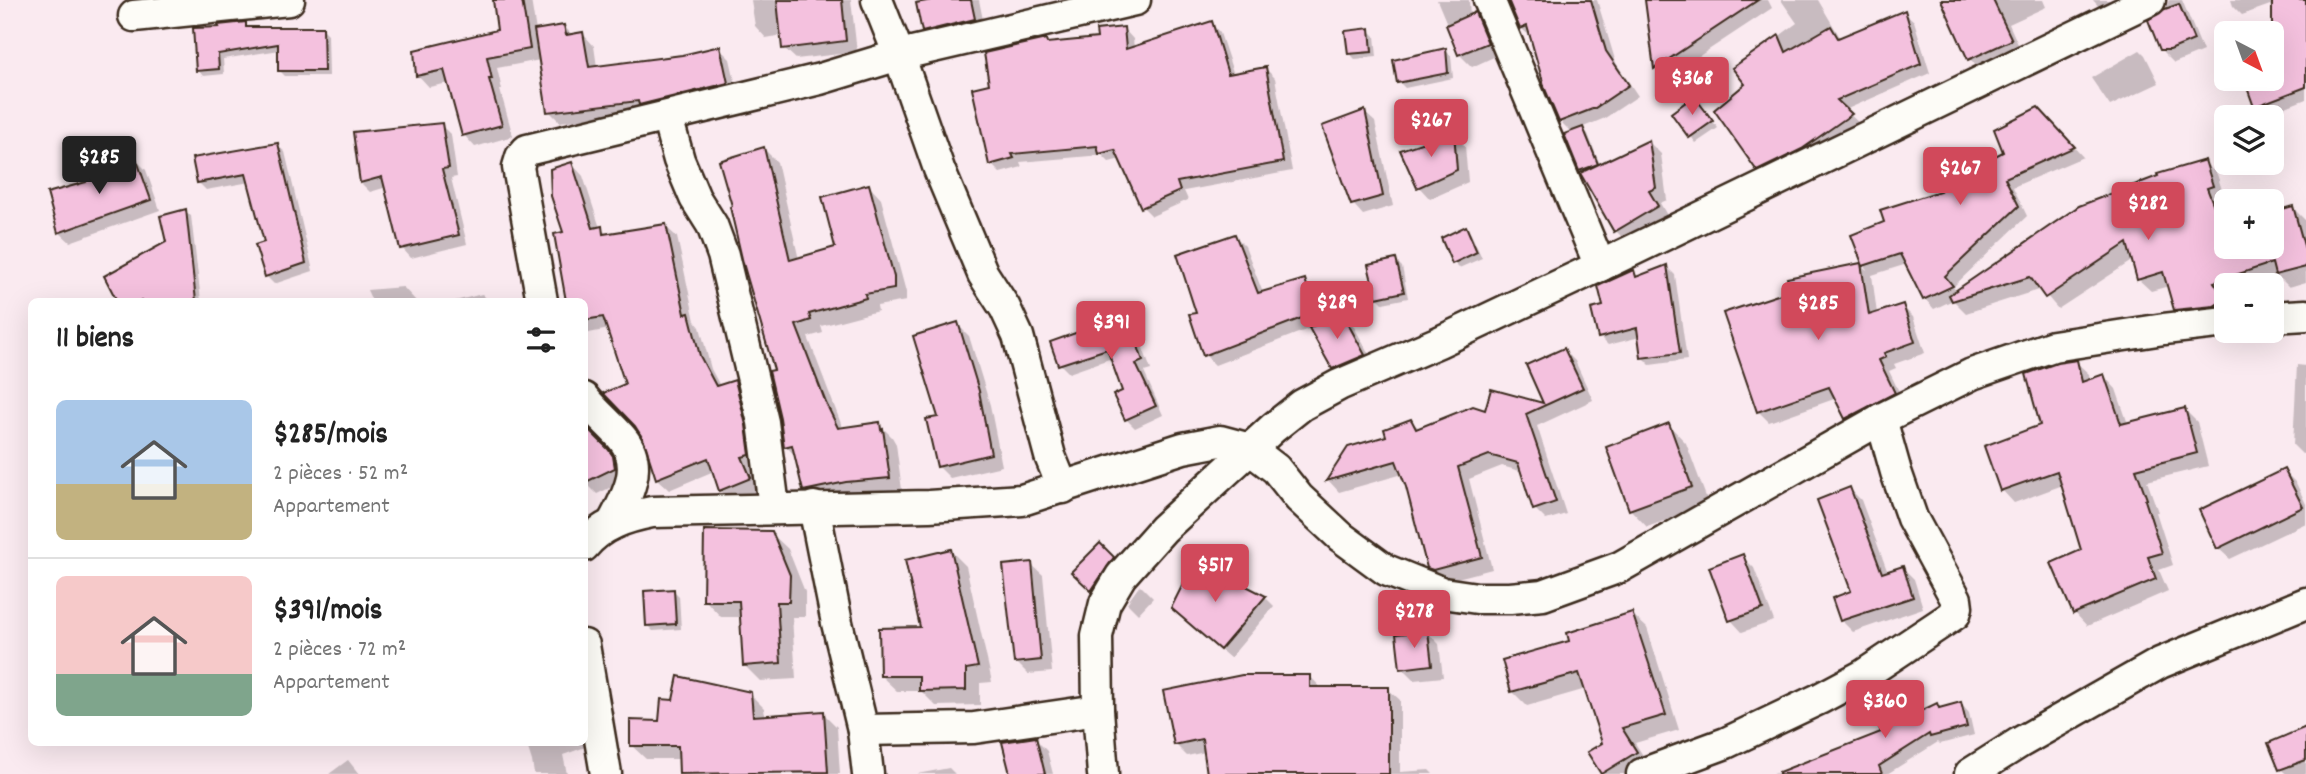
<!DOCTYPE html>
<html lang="fr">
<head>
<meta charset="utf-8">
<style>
	:root { --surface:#fff; --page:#f6f6f6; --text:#222; --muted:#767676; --line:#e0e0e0; --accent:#d1495b }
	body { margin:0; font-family:Dekko,sans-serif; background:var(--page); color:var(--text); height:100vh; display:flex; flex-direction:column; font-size:26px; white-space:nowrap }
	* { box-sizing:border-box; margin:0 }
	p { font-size:23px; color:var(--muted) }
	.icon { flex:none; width:38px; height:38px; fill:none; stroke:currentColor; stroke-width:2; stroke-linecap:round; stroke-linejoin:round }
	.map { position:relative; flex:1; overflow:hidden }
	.drawer { position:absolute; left:28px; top:298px; width:560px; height:448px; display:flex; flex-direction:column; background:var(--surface); border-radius:10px; box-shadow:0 7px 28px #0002 }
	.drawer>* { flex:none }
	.needle { width:46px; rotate:139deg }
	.controls { position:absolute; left:2214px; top:21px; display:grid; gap:14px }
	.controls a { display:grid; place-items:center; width:70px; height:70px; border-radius:10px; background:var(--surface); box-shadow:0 7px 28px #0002; font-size:35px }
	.price { position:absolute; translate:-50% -60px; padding:0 16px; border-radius:7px; background:var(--accent); color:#fff; font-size:23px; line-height:46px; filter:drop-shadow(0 2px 4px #0008) }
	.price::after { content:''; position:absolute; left:50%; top:42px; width:21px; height:16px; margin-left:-10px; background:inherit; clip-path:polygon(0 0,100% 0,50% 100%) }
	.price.selected { background:#222; color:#fff }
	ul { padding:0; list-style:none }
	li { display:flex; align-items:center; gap:21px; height:175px; padding:0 28px }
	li+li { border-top:2px solid var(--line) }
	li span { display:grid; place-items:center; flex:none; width:196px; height:140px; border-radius:10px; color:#555 }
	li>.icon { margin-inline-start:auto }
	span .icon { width:84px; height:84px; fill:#fffc; stroke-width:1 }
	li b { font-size:30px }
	h2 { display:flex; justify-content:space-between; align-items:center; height:84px; padding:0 28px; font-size:30px }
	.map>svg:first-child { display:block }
	.shadow { fill:#0003 }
	.building { fill:#f4c1de; stroke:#3b2a1e; stroke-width:2 }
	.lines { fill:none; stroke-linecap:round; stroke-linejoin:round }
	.street-casing { stroke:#3b2a1e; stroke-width:35 }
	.street { stroke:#fdfcf7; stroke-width:30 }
</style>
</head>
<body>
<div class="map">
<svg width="2306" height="774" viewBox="0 0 2306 774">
	<rect width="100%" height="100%" fill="#faeaf0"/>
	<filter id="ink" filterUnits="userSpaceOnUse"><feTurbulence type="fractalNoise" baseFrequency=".0143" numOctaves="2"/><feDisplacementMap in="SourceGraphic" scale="14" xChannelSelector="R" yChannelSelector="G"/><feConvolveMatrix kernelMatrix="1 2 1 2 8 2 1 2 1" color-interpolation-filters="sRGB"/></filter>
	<g filter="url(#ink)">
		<g class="shadow">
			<polygon points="494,0 531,0 536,31 564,26 573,36 583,34 594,46 597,67 683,56 719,48 730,59 738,94 648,111 560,122 549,111 540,60 497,68 502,90 500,90 513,136 475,147 464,135 449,83 429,87 418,75 499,31"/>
			<polygon points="751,0 851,0 857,52 796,59 784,48 783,35 766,38 755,26"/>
			<polygon points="916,0 979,0 985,30 934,42 923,31"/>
			<polygon points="1437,0 1469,0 1470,16 1475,14 1486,26 1498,55 1472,67 1460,55"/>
			<polygon points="1510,0 1597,0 1616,63 1638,96 1605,118 1581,128 1588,134 1600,165 1649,142 1661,154 1667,200 1660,203 1669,219 1628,243 1616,231 1581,170 1572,133 1561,122 1547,88 1533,39 1521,28"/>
			<polygon points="1647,0 1768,0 1772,8 1666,78 1656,68"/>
			<polygon points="1781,0 1818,0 1841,39 1904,12 1914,21 1930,73 1845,110 1860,124 1768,179 1759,169 1747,84 1735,69 1797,23"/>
			<polygon points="1944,0 2043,0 2046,7 2009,24 2021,51 1981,70 1970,59"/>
			<polygon points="2093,0 2132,0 2107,16"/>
			<polygon points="2169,0 2182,0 2203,51 2174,63 2163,52 2151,21 2165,12"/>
			<polygon points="2231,0 2306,0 2306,99 2265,115 2255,106 2246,79 2272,79 2272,57 2287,51 2270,5 2242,15 2233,6"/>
			<polygon points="1211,23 1220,33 1234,75 1266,69 1275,78 1292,171 1184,191 1188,200 1152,216 1143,207 1121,159 1109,162 1102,155 1020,162 1022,167 1000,173 991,164 991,86 1046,41 1050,44 1099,39 1124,29 1133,39 1134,48"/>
			<polygon points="245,24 250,29 323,29 328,34 329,76 285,76 280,71 280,50 223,59 224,74 203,76 198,70"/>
			<polygon points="1369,30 1375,36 1377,57 1355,59 1350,54"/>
			<polygon points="1445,50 1451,56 1453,78 1405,88 1399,82"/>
			<polygon points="2140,50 2145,55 2159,83 2110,106 2091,78"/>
			<polygon points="1694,98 1718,128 1696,143 1673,113"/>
			<polygon points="1364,112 1375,122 1393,206 1363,215 1353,204"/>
			<polygon points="2048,119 2083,157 2013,187 2027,216 1953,287 1957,292 2204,162 2217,174 2226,203 2226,247 2272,247 2272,214 2293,208 2305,220 2306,282 2289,287 2279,277 2254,285 2226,285 2226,318 2188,322 2175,309 2169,286 2151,291 2138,279 2133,260 2058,309 2041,289 1966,313 1953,300 1934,309 1925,299 1907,264 1872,275 1877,314 1902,306 1913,317 1925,353 1894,364 1896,368 1889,371 1905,404 1858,429 1847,418 1837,398 1769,422 1758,411 1792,292 1861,265 1867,270 1853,236 1886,223 1942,192 2006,153"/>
			<polygon points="441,125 451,135 457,177 451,178 467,244 411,258 402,248 387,187 370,192 361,183 355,134"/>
			<polygon points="1453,134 1465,146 1468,182 1430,199 1419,187"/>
			<polygon points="277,145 285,152 313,271 274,284 266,276 266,243 250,182 206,190 198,182"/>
			<polygon points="764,149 777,162 799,260 838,248 869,186 881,199 906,292 906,301 877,306 878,311 821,326 823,333 808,337 843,429 879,424 892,437 896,444 902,490 860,494 817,503 804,490 796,457 786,446 776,371"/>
			<polygon points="136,160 146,170 160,210 70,242 59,232 88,184"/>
			<polygon points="572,164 583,176 600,228 608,235 665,226 677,237 695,321 700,327 711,369 720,386 735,382 746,394 760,466 753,468 761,490 732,502 720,491 714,471 669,490 657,479 609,329 584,334 584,301 568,301 565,234"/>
			<polygon points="185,211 191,216 201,301 119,301 168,243"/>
			<polygon points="1466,228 1471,234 1482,258 1459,268 1454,263"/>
			<polygon points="1235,236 1245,246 1263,293 1304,281 1314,291 1323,322 1341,313 1353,325 1376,367 1345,380 1333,368 1311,328 1215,365 1205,355 1198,314"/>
			<polygon points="1396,261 1402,267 1408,298 1383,303 1377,297"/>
			<polygon points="1667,267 1675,275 1687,360 1650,365 1642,357 1640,337 1608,345 1600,337 1605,307 1633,272 1640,278"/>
			<polygon points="403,287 416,301 372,301 367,290"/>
			<polygon points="482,294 489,301 455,301"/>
			<polygon points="1113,316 1122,325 1125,332 1131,331 1140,340 1151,370 1144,372 1163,415 1135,428 1126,419 1124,392 1112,358 1069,373 1060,364"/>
			<polygon points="957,324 969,336 990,405 1002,466 950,478 938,466 940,418"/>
			<polygon points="1564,350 1575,361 1593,400 1537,426 1566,514 1546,520 1535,509 1523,472 1502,466 1469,479 1492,569 1446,581 1440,579 1428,567 1403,474 1339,492 1329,481 1349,448 1389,437 1411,421 1420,429 1487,412 1492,391 1547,406 1528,366"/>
			<polygon points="2076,362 2089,374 2090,381 2104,376 2116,389 2128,424 2185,410 2197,422 2208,466 2147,481 2158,512 2156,512 2173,565 2159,570 2168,591 2087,626 2075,613 2053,564 2083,551 2063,485 2014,503 2002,490 1986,447 2042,427"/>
			<polygon points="2297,365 2306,366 2306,453 2302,454 2293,445"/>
			<polygon points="1669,425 1686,443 1709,505 1647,527 1630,509"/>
			<polygon points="584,426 620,463 626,480 597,494 584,481"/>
			<polygon points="2284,471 2296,483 2306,504 2306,523 2230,559 2218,548"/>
			<polygon points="1850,489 1861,500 1888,573 1903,568 1914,579 1923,608 1853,632 1842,621 1834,599 1853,592"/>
			<polygon points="771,533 788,549 805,592 805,617 792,617 796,679 760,681 744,665 741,617 721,617 705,600"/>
			<polygon points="1100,546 1125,570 1104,602 1074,572"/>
			<polygon points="951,551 966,566 992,682 980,683 980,705 936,706 921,691 897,691 881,676 922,629"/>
			<polygon points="1742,556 1754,568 1774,621 1742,632 1731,620"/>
			<polygon points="1196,563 1265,597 1274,606 1230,658 1182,617"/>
			<polygon points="1031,564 1043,575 1052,672 1028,674 1016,662"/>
			<polygon points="1140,585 1153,598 1138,614 1127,603"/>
			<polygon points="673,590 679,596 681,629 653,631 647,625"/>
			<polygon points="1632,614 1647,628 1679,730 1635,743 1651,768 1641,774 1603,774 1590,752 1604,744 1586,689 1527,706 1512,691 1571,642"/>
			<polygon points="1427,632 1439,644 1443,677 1414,680 1402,668"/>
			<polygon points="1310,676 1322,689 1388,689 1400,700 1400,772 1429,770 1433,774 1208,774 1205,752 1187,756 1175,744"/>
			<polygon points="750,694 764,708 765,717 823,713 837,727 840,774 794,774 793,759 646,759 632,746"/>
			<polygon points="1898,699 1906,707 1910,718 1937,705 1941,709 1961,704 1969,713 1974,735 1940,744 1938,742 1887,774 1773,774 1790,769 1810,759 1812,761 1883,733"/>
			<polygon points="584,709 591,745 563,755 567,774 534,774 532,761 526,742 584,742"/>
			<polygon points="2306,729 2306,774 2286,774 2281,769 2271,744"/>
			<polygon points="1035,739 1047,751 1053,774 1014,774"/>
			<polygon points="348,760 359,774 329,774"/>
			<polygon points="949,768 955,774 917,774"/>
		</g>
		<g class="building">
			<polygon points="493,0 522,0 530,49 487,57 492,79 489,79 502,125 462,136 444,70 416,76 414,50 497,30"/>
			<polygon points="777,0 842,0 846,41 782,49"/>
			<polygon points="932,0 971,0 975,19 922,32 916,3"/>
			<polygon points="1508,0 1591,0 1606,51 1629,85 1595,108 1559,122 1545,89 1527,26 1520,29"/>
			<polygon points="1645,0 1758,0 1654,69"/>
			<polygon points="1941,0 1993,0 2012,40 1968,60"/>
			<polygon points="2272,0 2306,0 2306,87 2254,107 2244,79 2272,79"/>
			<polygon points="2179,4 2194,40 2170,50 2160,50 2148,20 2165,9"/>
			<polygon points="1905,10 1921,64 1837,100 1852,114 1802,149 1757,171 1714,110 1745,84 1732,68 1779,35 1786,52 1831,26 1838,38"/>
			<polygon points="1475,12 1488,43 1458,55 1446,25"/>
			<polygon points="1212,21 1228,74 1266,67 1283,162 1177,182 1180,191 1141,208 1115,150 1099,154 1097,146 1012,154 1014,158 989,165 972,88 989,84 984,53 1046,39 1047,43 1097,38 1096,30 1124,27 1126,49"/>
			<polygon points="246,22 246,27 323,27 324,71 278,71 278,44 218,54 219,69 196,71 193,28 219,27 218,25"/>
			<polygon points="564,25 566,35 583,32 589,67 682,55 720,46 728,83 639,105 638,101 547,112 534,30"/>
			<polygon points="1370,28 1372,52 1348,54 1345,31"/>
			<polygon points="1446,48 1448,73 1397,83 1393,60"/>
			<polygon points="1694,96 1713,121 1689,138 1671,113"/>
			<polygon points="2038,107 2075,147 2005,178 2019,206 1945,276 1953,286 1923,300 1900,254 1863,266 1851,235 1884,222 1880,210 1940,191 1937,186 2003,152 1994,129"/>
			<polygon points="1365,110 1383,196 1351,205 1322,126"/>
			<polygon points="442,123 449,168 442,169 459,235 400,249 382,177 360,183 353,132"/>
			<polygon points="1583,127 1598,164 1579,171 1564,134"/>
			<polygon points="1454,132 1457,170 1417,188 1400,150"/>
			<polygon points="1649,140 1656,188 1649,191 1658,206 1614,232 1580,173"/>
			<polygon points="278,143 306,263 265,277 255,245 264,242 246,174 197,183 192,158"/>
			<polygon points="764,147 790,260 835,247 822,197 869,184 894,277 894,289 865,294 866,298 809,314 811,320 796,325 826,403 838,428 880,422 881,430 883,429 890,478 846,482 803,491 792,445 784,447 780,418 769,371 774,370 743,263 730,207 732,206 719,161"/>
			<polygon points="136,158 151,200 58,233 47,193 86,182 84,176"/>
			<polygon points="2205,160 2213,186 2207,188 2226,237 2226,247 2272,247 2272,212 2293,206 2306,253 2306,267 2275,275 2272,263 2214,282 2225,299 2214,306 2174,310 2163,272 2137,280 2127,243 2045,298 2030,277 1952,301 1949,295 2079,206 2158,176 2157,174"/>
			<polygon points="572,162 593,228 602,226 603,234 666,224 685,314 689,313 700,356 716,386 735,380 746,425 750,455 742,457 751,478 719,491 708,458 656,479 643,439 635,426 603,393 625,384 603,317 584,320 584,301 566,301 554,234 563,232 551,196 550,169"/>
			<polygon points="186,209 196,301 117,301 104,276 166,242 160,216"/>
			<polygon points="1466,226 1477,252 1452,264 1441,238"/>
			<polygon points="1235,234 1258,293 1305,279 1315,313 1203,356 1189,314 1196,313 1177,254"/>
			<polygon points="1396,259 1404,292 1376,298 1368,265"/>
			<polygon points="1861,263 1869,315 1903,304 1915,342 1884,353 1886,357 1879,360 1895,393 1845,419 1829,387 1757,412 1723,313 1790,291 1787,278"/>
			<polygon points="1667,265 1680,353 1641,358 1637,328 1598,338 1591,309 1603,306 1598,286 1631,271 1634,270 1636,277"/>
			<polygon points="1341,311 1365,355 1332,369 1309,328"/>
			<polygon points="1113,314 1121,331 1132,329 1143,361 1136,364 1156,406 1125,420 1113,395 1122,391 1107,349 1058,365 1050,342 1098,325 1097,321"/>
			<polygon points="958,322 979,391 991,454 937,467 926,419 938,417 913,336"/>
			<polygon points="1564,348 1583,388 1526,414 1556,502 1533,510 1518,463 1489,455 1458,467 1482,557 1433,570 1427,568 1406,487 1396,461 1326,481 1348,447 1386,436 1384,429 1411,419 1416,429 1473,406 1485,410 1491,389 1543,403 1526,365"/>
			<polygon points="2077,360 2082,382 2104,374 2121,424 2185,408 2197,453 2136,469 2147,499 2145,500 2162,553 2148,557 2156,579 2073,614 2051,563 2081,550 2057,471 2000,491 1984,446 2040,425 2026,374 2057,363"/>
			<polygon points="1669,423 1692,487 1629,510 1606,447"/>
			<polygon points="584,425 608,449 613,456 615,468 584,483"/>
			<polygon points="2284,469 2303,507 2217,549 2199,510"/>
			<polygon points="1850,487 1882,573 1903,566 1913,597 1840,621 1832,598 1851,591 1817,500"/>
			<polygon points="704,530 772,531 790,575 789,602 777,602 781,663 743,666 739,601 703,601"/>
			<polygon points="1100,543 1114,557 1091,591 1071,572"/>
			<polygon points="951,549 978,667 966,669 966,690 919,691 919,676 880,676 879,628 920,627 905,560"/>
			<polygon points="1743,554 1763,609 1729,621 1709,567"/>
			<polygon points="1195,560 1266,596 1220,650 1171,608"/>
			<polygon points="1032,562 1041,660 1014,663 1003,565"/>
			<polygon points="674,589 676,624 646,626 644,591"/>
			<polygon points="1632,612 1666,715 1622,728 1637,752 1601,774 1587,752 1602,743 1579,673 1511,692 1502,660 1569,641 1567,633"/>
			<polygon points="1428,631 1432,665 1400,669 1396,634"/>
			<polygon points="1242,675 1310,675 1310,687 1389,687 1389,774 1207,774 1202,739 1174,745 1163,691"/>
			<polygon points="678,676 751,692 753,716 824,711 828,772 679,774 678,746 630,746 630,720 659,721 661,699 673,700"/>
			<polygon points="1898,697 1906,718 1937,703 1939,708 1961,702 1967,727 1930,737 1929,734 1879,766 1882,774 1779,774 1779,772 1881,732 1871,707"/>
			<polygon points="2306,727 2306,760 2279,770 2268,743"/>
			<polygon points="1036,737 1045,774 1010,774 1002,742"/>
		</g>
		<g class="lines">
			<defs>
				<g id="street">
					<polyline points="877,0 899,55 1135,0"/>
					<polyline points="1489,0 1600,266"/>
					<polyline points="134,16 289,0"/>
					<polyline points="667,117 679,160 695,198 712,225 723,255 763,422 774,507"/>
					<polyline points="542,301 518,167 521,157 527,150 820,79 899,55 939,169 983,274 1005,308 1018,336 1050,456 1063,488"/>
					<polyline points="2272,317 2306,315"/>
					<path d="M584 398C596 413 610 424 622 438 645 465 627 497 612 524"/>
					<polyline points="814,507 837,623 863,730 868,774"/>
					<path d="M584 546C601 525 626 517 652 512L929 506 1022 500 1183 448 1220 441 1250 449 1276 469 1299 498 1341 537 1386 570 1443 593 1477 598H1510L1543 595 1620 567 1881 419 1972 374 2053 346 2164 329 2226 322"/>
					<polyline points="584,645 606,774"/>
					<polyline points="863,730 974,728 1098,710"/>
					<polyline points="1103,774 1098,710 1097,636 1105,603 1121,576 1163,529 1273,428 1302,405 1339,385 1439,342 1600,266 2150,0"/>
					<polyline points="1642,774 1726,743 1819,699 1862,676 1955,614 1957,607 1956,599 1912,518 1896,472 1881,419"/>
					<polyline points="1970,774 2019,743 2160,663 2306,603"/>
				</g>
			</defs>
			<use href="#street" class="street-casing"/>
			<use href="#street" class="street"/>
		</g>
	</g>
</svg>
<div class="controls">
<a><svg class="needle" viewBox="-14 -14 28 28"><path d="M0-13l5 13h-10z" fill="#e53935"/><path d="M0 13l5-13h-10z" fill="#767676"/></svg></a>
<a><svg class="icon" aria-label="layers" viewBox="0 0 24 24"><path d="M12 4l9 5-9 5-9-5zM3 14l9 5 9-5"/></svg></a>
<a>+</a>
<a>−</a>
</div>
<b class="price" style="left:1692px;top:117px">$368</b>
<b class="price" style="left:1431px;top:159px">$267</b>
<b class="price selected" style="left:99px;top:196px">$285</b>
<b class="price" style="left:1960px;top:207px">$267</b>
<b class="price" style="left:2148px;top:242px">$282</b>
<b class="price" style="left:1337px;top:341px">$289</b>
<b class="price" style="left:1818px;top:342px">$285</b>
<b class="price" style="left:1111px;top:361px">$391</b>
<b class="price" style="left:1215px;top:604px">$517</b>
<b class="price" style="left:1414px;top:650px">$278</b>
<b class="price" style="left:1885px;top:740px">$360</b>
<section class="drawer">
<h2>11 biens<svg class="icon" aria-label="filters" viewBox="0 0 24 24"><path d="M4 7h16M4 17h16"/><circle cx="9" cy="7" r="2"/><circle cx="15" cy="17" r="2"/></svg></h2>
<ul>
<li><span style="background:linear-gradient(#a9c7e8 60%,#c2b280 0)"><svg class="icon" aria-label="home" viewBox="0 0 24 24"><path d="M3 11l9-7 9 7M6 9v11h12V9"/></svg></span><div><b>$285/mois</b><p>2 pièces · 52 m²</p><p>Appartement</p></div></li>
<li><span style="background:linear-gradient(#f6c9c9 70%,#7fa58c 0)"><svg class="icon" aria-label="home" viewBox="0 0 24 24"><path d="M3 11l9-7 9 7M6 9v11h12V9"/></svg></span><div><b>$391/mois</b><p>2 pièces · 72 m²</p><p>Appartement</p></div></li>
</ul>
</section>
</div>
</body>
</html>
